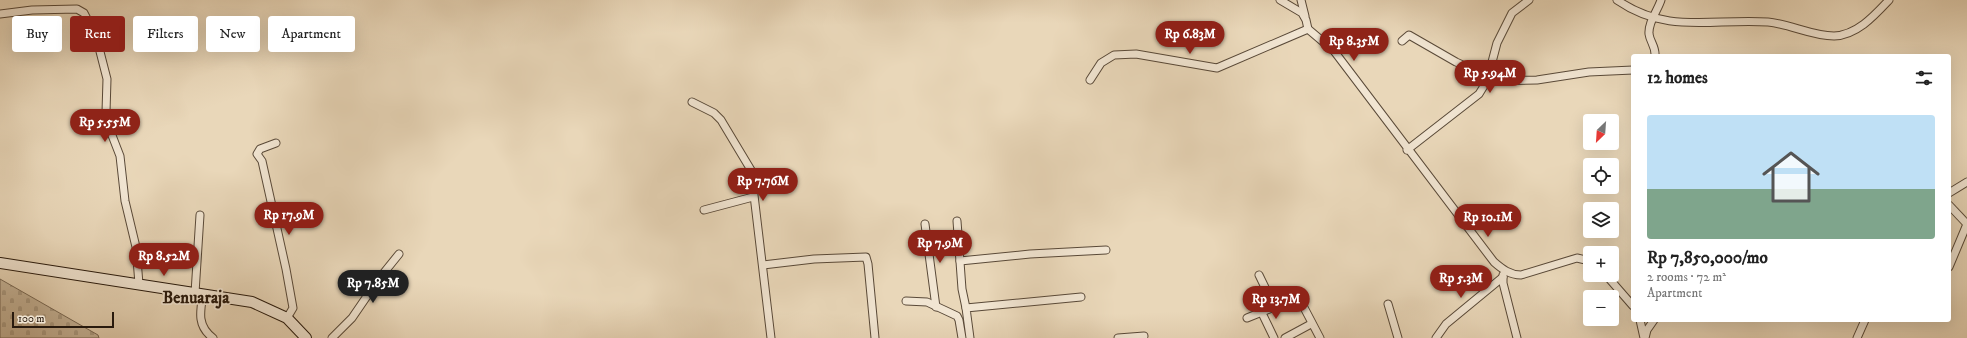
<!DOCTYPE html>
<html lang="en">
<head>
<meta charset="utf-8">
<style>
	:root { --surface:#fff; --page:#f2f2f2; --text:#222; --muted:#767676; --line:#e0e0e0; --accent:#8f2418 }
	body { margin:0; font-family:"IM FELL DW Pica",serif; background:var(--page); color:var(--text); height:100vh; display:flex; flex-direction:column; font-size:15px; white-space:nowrap }
	* { box-sizing:border-box; margin:0 }
	p { font-size:13px; color:var(--muted) }
	.icon { flex:none; width:22px; height:22px; fill:none; stroke:currentColor; stroke-width:2; stroke-linecap:round; stroke-linejoin:round }
	.map { position:relative; flex:1; overflow:hidden }
	.side { position:absolute; left:1631px; top:54px; width:320px; height:268px; display:flex; flex-direction:column; background:var(--surface); border-radius:4px; box-shadow:0 4px 16px #0002 }
	.side>* { flex:none }
	.guide { position:absolute; left:12px; top:16px; width:380px; height:36px; display:flex; gap:8px }
	.needle { width:26px; rotate:205deg }
	.buttons { position:absolute; left:1583px; top:114px; display:grid; gap:8px }
	.buttons a { display:grid; place-items:center; width:36px; height:36px; border-radius:4px; background:var(--surface); box-shadow:0 4px 16px #0002; font-size:20px }
	.scale { position:absolute; left:12px; bottom:10px; width:102px; box-sizing:border-box; padding-left:4px; border:2px solid #291a0d; border-top:0; font-size:11px; line-height:14px; white-space:nowrap; color:#291a0d; -webkit-text-stroke:3px #f1e5d2; paint-order:stroke }
	.price { position:absolute; translate:-50% -34px; padding:0 9px; border-radius:14px; background:var(--accent); color:#fff; font-size:13px; line-height:26px; filter:drop-shadow(0 1px 2px #0008) }
	.price::after { content:''; position:absolute; left:50%; top:24px; width:12px; height:9px; margin-left:-6px; background:inherit; clip-path:polygon(0 0,100% 0,50% 100%) }
	.price.selected { background:#222; color:#fff }
	ul { padding:0; list-style:none }
	li { display:grid; align-content:center; gap:8px; height:212px; padding:0 16px }
	li+li { border-top:1px solid var(--line) }
	li span { display:grid; place-items:center; height:124px; border-radius:4px; color:#555 }
	li>.icon { margin-inline-start:auto }
	span .icon { width:72px; height:72px; fill:#fffc; stroke-width:1 }
	li b { font-size:17px }
	h2 { display:flex; justify-content:space-between; align-items:center; height:48px; padding:0 16px; font-size:17px }
	.tag { padding:0 14px; border-radius:4px; background:var(--surface); box-shadow:0 4px 16px #0002; font-size:14px; line-height:36px }
	.tag.selected { background:var(--accent); color:#fff }
	.map>svg:first-child { display:block }
	.cemetery { fill:url(#cemetery-stones); stroke:#786854 }
	.lines { fill:none; stroke-linecap:round; stroke-linejoin:round }
	.minor-casing { stroke:#594938; stroke-width:9 }
	.secondary-casing { stroke:#291a0d; stroke-width:12 }
	.minor { stroke:#f1e5d2; stroke-width:7 }
	.secondary { stroke:#f1e5d2; stroke-width:10 }
	.labels { text-anchor:middle; dominant-baseline:central; stroke-width:3.5; stroke-linejoin:round; paint-order:stroke }
	.quarter-label { font-size:17px; font-weight:bold; fill:#291a0d; stroke:#f1e5d2 }
</style>
</head>
<body>
<div class="map">
<svg width="1967" height="338" viewBox="0 0 1967 338">
	<defs>
		<pattern id="cemetery-stones" width="16" height="16" patternUnits="userSpaceOnUse"><rect width="16" height="16" fill="#c8b79c"/><path d="M2 7V4a2 2 0 0 1 4 0v3zM10 15v-3a2 2 0 0 1 4 0v3z" fill="#ac9d85"/></pattern>
	</defs>
	<rect width="100%" height="100%" fill="#e9d7b9"/>
	<filter id="stains"><feTurbulence type="fractalNoise" baseFrequency=".005" numOctaves="4"/><feColorMatrix values="0 0 0 0 .2 0 0 0 0 .09 0 0 0 0 .02 0 0 0 .5 -.17"/></filter>
	<radialGradient id="worn" r=".72"><stop offset=".6" stop-color="#630" stop-opacity="0"/><stop offset="1" stop-color="#630" stop-opacity=".3"/></radialGradient>
	<polygon class="cemetery" points="0,279 98,335 99,338 0,338"/>
	<g class="lines">
		<defs>
			<g id="minor">
				<path d="M1280 0 1302 13 1306 20 1308 29 1334 51 1494 262C1502 269 1510 275 1521 275L1577 258 1590 261"/>
				<polyline points="1301,0 1305,16"/>
				<path d="M1617 0C1668 35 1712 18 1768 22 1790 24 1812 36 1834 36 1857 35 1874 16 1889 0"/>
				<polyline points="0,14 32,10 77,9 84,13 96,36 107,79 106,112 108,125 120,156 125,201 136,247 139,284"/>
				<polyline points="1402,41 1409,35 1456,62 1487,76"/>
				<path d="M1655 56C1656 47 1650 42 1649 34 1648 22 1658 10 1661 0"/>
				<polyline points="1090,80 1101,63 1114,55 1136,54 1217,68 1308,29"/>
				<polyline points="1487,81 1537,80 1589,72 1633,70"/>
				<polyline points="692,102 714,113 721,120 751,170 771,338"/>
				<polyline points="276,143 260,149 257,154 262,161 286,269 293,308 287,318"/>
				<polyline points="1407,150 1479,94 1487,81 1497,43 1512,13 1529,0"/>
				<polyline points="1949,193 1967,182"/>
				<polyline points="1949,205 1967,224"/>
				<polyline points="704,210 753,197"/>
				<polyline points="957,221 962,289 966,308"/>
				<polyline points="925,224 936,307"/>
				<polyline points="960,261 1030,254 1106,250"/>
				<polyline points="763,265 814,259 866,257 868,264 875,338"/>
				<polyline points="1949,267 1967,224"/>
				<polyline points="1259,275 1274,306"/>
				<polyline points="1503,275 1503,283 1517,338"/>
				<polyline points="1606,275 1633,306"/>
				<polyline points="195,293 200,215"/>
				<path d="M203 294C200 312 197 326 213 338"/>
				<polyline points="906,301 927,302 957,316 959,320 962,338"/>
				<polyline points="1388,304 1398,338"/>
				<polyline points="1261,311 1274,338"/>
				<polyline points="1247,318 1294,299 1299,298 1320,338"/>
				<polyline points="1640,320 1644,338"/>
				<polyline points="332,338 352,318 378,280 399,254"/>
				<polyline points="970,338 966,308 1081,297"/>
				<polyline points="1118,338 1144,336"/>
				<polyline points="1285,338 1311,324"/>
				<polyline points="1436,338 1446,324 1503,277"/>
				<polyline points="1645,338 1647,330 1654,320"/>
				<polyline points="1857,338 1865,320"/>
			</g>
			<polyline id="secondary" points="0,263 252,302 287,318 306,338"/>
		</defs>
		<use href="#minor" class="minor-casing"/>
		<use href="#secondary" class="secondary-casing"/>
		<use href="#minor" class="minor"/>
		<use href="#secondary" class="secondary"/>
	</g>
	<g class="labels">
		<g class="quarter-label">
			<text x="196" y="298">Benuaraja</text>
		</g>
	</g>
	<rect width="100%" height="100%" filter="url(#stains)"/>
	<rect width="100%" height="100%" fill="url(#worn)"/>
</svg>
<div class="buttons">
<a><svg class="needle" viewBox="-14 -14 28 28"><path d="M0-13l5 13h-10z" fill="#e53935"/><path d="M0 13l5-13h-10z" fill="#767676"/></svg></a>
<a><svg class="icon" aria-label="locate" viewBox="0 0 24 24"><circle cx="12" cy="12" r="6"/><path d="M12 2v4M12 18v4M2 12h4M18 12h4"/></svg></a>
<a><svg class="icon" aria-label="layers" viewBox="0 0 24 24"><path d="M12 4l9 5-9 5-9-5zM3 14l9 5 9-5"/></svg></a>
<a>+</a>
<a>−</a>
</div>
<div class="scale">100 m</div>
<b class="price" style="left:1190px;top:55px">Rp 6.83M</b>
<b class="price" style="left:1354px;top:62px">Rp 8.35M</b>
<b class="price" style="left:1490px;top:94px">Rp 5.94M</b>
<b class="price" style="left:105px;top:143px">Rp 5.55M</b>
<b class="price" style="left:763px;top:202px">Rp 7.76M</b>
<b class="price" style="left:289px;top:236px">Rp 17.9M</b>
<b class="price" style="left:1488px;top:238px">Rp 10.1M</b>
<b class="price" style="left:940px;top:264px">Rp 7.9M</b>
<b class="price" style="left:164px;top:277px">Rp 8.52M</b>
<b class="price" style="left:1461px;top:299px">Rp 5.3M</b>
<b class="price selected" style="left:373px;top:304px">Rp 7.85M</b>
<b class="price" style="left:1276px;top:320px">Rp 13.7M</b>
<div class="guide">
<a class="tag">Buy</a>
<a class="tag selected">Rent</a>
<a class="tag">Filters</a>
<a class="tag">New</a>
<a class="tag">Apartment</a>
</div>
<section class="side">
<h2>12 homes<svg class="icon" aria-label="filters" viewBox="0 0 24 24"><path d="M4 7h16M4 17h16"/><circle cx="9" cy="7" r="2"/><circle cx="15" cy="17" r="2"/></svg></h2>
<ul>
<li><span style="background:linear-gradient(#bfe0f5 60%,#7fa58c 0)"><svg class="icon" aria-label="home" viewBox="0 0 24 24"><path d="M3 11l9-7 9 7M6 9v11h12V9"/></svg></span><div><b>Rp 7,850,000/mo</b><p>2 rooms · 72 m²</p><p>Apartment</p></div></li>
</ul>
</section>
</div>
</body>
</html>
